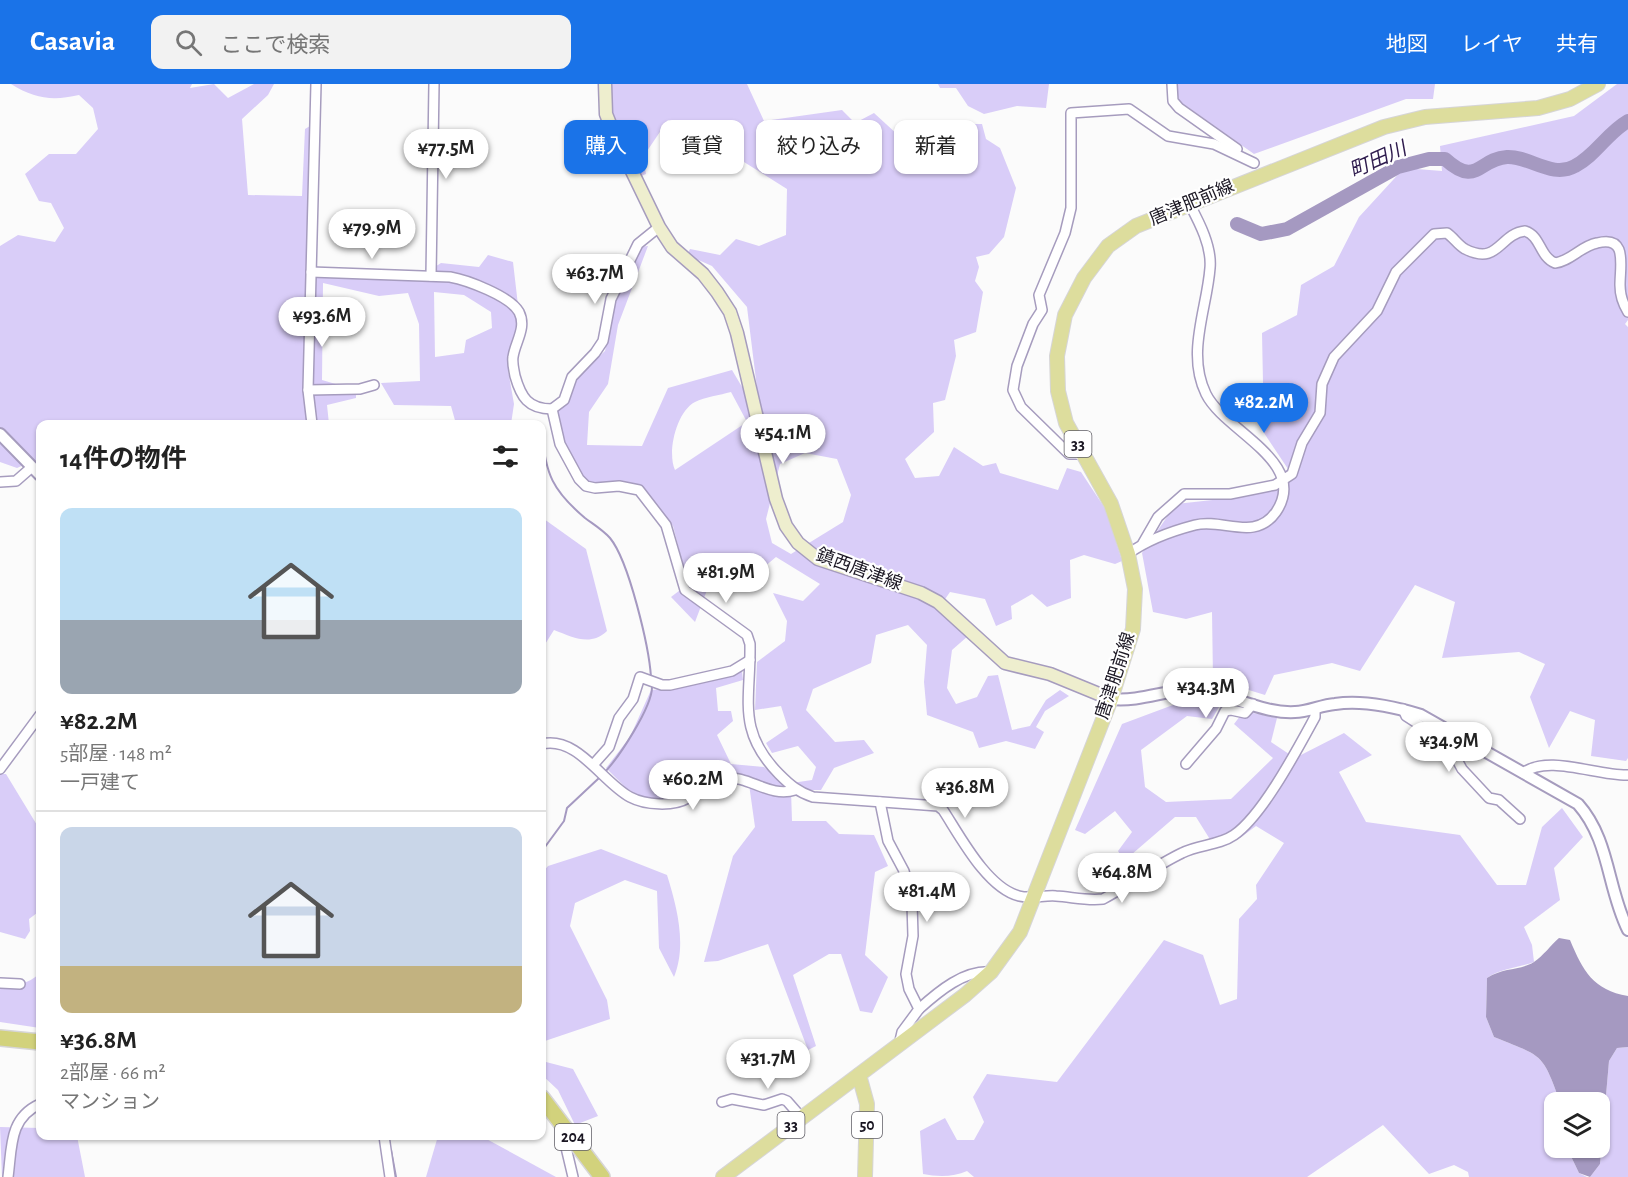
<!DOCTYPE html>
<html lang="ja">
<head>
<meta charset="utf-8">
<style>
	:root { --surface:#fff; --page:#f2f2f2; --text:#222; --muted:#767676; --line:#e0e0e0; --accent:#1a73e8 }
	body { margin:0; font-family:"Alegreya Sans","Noto Sans JP",sans-serif; background:var(--page); color:var(--text); height:100vh; display:flex; flex-direction:column; font-size:22px; white-space:nowrap }
	* { box-sizing:border-box; margin:0 }
	p { font-size:20px; color:var(--muted) }
	.icon { flex:none; width:33px; height:33px; fill:none; stroke:currentColor; stroke-width:2; stroke-linecap:round; stroke-linejoin:round }
	.map { position:relative; flex:1; overflow:hidden }
	.panel { position:absolute; left:36px; top:336px; width:510px; height:720px; display:flex; flex-direction:column; background:var(--surface); border-radius:12px; box-shadow:0 2px 4px #0004 }
	.panel>* { flex:none }
	.banner { position:absolute; left:564px; top:36px; width:570px; height:54px; display:flex; gap:12px }
	.buttons { position:absolute; left:1544px; top:1008px; display:grid; gap:12px }
	.buttons a { display:grid; place-items:center; width:66px; height:66px; border-radius:12px; background:var(--surface); box-shadow:0 2px 4px #0004; font-size:30px }
	.price { position:absolute; translate:-50% -51px; padding:0 14px; border-radius:21px; background:#fff; color:#222; font-size:20px; line-height:39px; filter:drop-shadow(0 2px 3px #0008) }
	.price::after { content:''; position:absolute; left:50%; top:36px; width:18px; height:14px; margin-left:-9px; background:inherit; clip-path:polygon(0 0,100% 0,50% 100%) }
	.price.active { background:var(--accent); color:#fff }
	ul { padding:0; list-style:none }
	li { display:grid; align-content:center; gap:12px; height:318px; padding:0 24px }
	li+li { border-top:2px solid var(--line) }
	li span { display:grid; place-items:center; height:186px; border-radius:12px; color:#555 }
	li>.icon { margin-inline-start:auto }
	span .icon { width:108px; height:108px; fill:#fffc; stroke-width:1 }
	li b { font-size:26px }
	h2 { display:flex; justify-content:space-between; align-items:center; height:72px; padding:0 24px; font-size:26px }
	.pill { padding:0 21px; border-radius:12px; background:var(--surface); box-shadow:0 2px 4px #0004; font-size:21px; line-height:54px }
	.pill.active { background:var(--accent); color:#fff }
	header { display:flex; align-items:center; gap:36px; box-sizing:border-box; height:84px; padding:0 30px; background:var(--accent); color:#fff }
	header strong { font-size:28px }
	nav { display:flex; gap:33px; margin-inline-start:auto; font-size:21px }
	.search { width:420px; height:54px; background:var(--page); display:flex; align-items:center; gap:15px; box-sizing:border-box; padding:0 21px; border-radius:12px; color:var(--muted); font-size:22px }
	.map>svg:first-child { display:block }
	.green { fill:#d9cdf8; fill-rule:evenodd }
	.water { fill:#a599c1 }
	.lines { fill:none; stroke-linecap:round; stroke-linejoin:round }
	.stream { stroke:#a599c1; stroke-width:2 }
	.river { stroke:#a599c1; stroke-width:14 }
	.minor-casing { stroke:#a69cbe; stroke-width:12 }
	.tertiary-casing { stroke:#a69cbe; stroke-width:14 }
	.secondary-casing { stroke:#a69cbe; stroke-width:15 }
	.primary-casing { stroke:#d6d5d7; stroke-width:16 }
	.trunk-casing { stroke:#d6d5d7; stroke-width:18 }
	.minor { stroke:#fff; stroke-width:9 }
	.tertiary { stroke:#fff; stroke-width:10 }
	.secondary { stroke:#eeeece; stroke-width:12 }
	.primary { stroke:#dddd9d; stroke-width:14 }
	.trunk { stroke:#d2d27c; stroke-width:15 }
	.labels { text-anchor:middle; dominant-baseline:central; stroke-width:4.5; stroke-linejoin:round; paint-order:stroke }
	.shield { fill:#fff; stroke:#5f5d65; stroke-width:1.5 }
	.shield-label { font-size:16px; font-weight:bold; fill:#1b1723 }
	.street-label { font-size:18px; fill:#1b1723; stroke:#fff }
	.water-label { font-size:20px; font-style:italic; fill:#2f1c4e; stroke:#fff }
</style>
</head>
<body>
<header>
<strong>Casavia</strong>
<div class="search"><svg class="icon" aria-label="search" viewBox="0 0 24 24"><circle cx="10" cy="10" r="6"/><path d="M15 15l6 6"/></svg>ここで検索</div>
<nav><a>地図</a><a>レイヤ</a><a>共有</a></nav>
</header>
<div class="map">
<svg width="1628" height="1093" viewBox="0 0 1628 1093">
	<rect width="100%" height="100%" fill="#fbfbfb"/>
	<g class="green">
		<path d="M11 0H192L190 4 214 0 228 14 254 0H274L268 11 242 35 248 111 302 112 305 45 310 42 316 72 309 187 419 193 441 179 479 183 488 171 513 178 521 247 508 286 514 320 511 340H456L451 322 394 321 381 299 420 297 419 240 408 209 379 212 323 199 322 296 356 306V314L327 321 329 340H40V381L35 376 17 384 0 378V162L18 151 55 158 64 144 51 119 39 117 25 90 49 70H76L98 45 93 24 79 11C53 17 35 15 11 0ZM434 208 464 211 491 228 492 244 466 256 464 269 435 273Z"/>
		<path d="M609 0H747L764 37 842 26 855 39 874 29 898 51 903 65H930L940 51 969 50 970 40H982L986 55 1000 64 1016 104 1004 153 989 170 976 173 979 183 975 197 983 208 976 248 954 256 956 272 945 316 933 319 934 348 905 375 915 394 939 392 954 363 983 382 996 379 1000 389 1058 406 1067 384 1081 388 1106 426 1122 477 1115 480 1084 471 1070 476 1071 514 1047 523 1032 510 1011 522 1012 535 996 542 985 515 950 508 941 521 968 552 952 566 947 604 956 620 977 613 988 592 998 591 1012 646 1030 642 1046 616 1060 606 1069 612 1045 627 1036 643 1044 648 1035 665 1006 657 979 664 973 648 927 631 924 598 927 561 908 541 876 551 871 579 813 605 806 626 835 658 864 656 874 669 834 684 821 706H791L792 737H826L839 750 874 751 888 782 875 788 865 871 888 893 872 929 860 927 841 870H829L793 891 816 962 808 966 768 860 718 877 704 878 733 772 755 743 748 693 723 690 683 713 650 717 627 705 606 684 630 653 651 606 672 604 742 587 743 596 716 604 718 627H731L733 637 717 651 731 680 764 683 785 700 812 696 816 683 798 662 772 669 766 659 788 644 781 622 755 626 757 578 785 557 787 537 773 509 803 517 820 500 776 473 757 489 723 491 709 501 695 538 671 513 688 500 673 442 639 402 622 397 601 402 585 396 563 357 557 329 567 318 575 294 605 267 614 223 639 163 648 162 618 241 608 300 589 328 587 361 642 362 668 304 732 286 745 308 757 304 747 223 712 182 687 171 690 165 720 171 736 155 759 162 786 151 787 105 728 68 715 38 686 47 668 36 643 73 646 90 638 93 612 36ZM731 308 747 338 675 386C667 369 676 328 695 318 705 313 720 311 731 308ZM805 369 837 375 851 411 843 438 791 470 772 459 766 435 780 380Z"/>
		<polygon points="938,0 1049,0 1046,24 1017,22 984,30 968,22 956,4 940,4"/>
		<polygon points="1176,0 1435,0 1433,15 1406,15 1254,70 1179,17"/>
		<polygon points="1617,0 1628,0 1628,236 1625,240 1628,243 1628,674 1626,677 1591,672 1595,636 1570,627 1549,664 1530,613 1545,580 1519,568 1442,574 1455,518 1415,501 1360,587 1332,579 1274,591 1265,611 1213,595 1212,528 1186,535 1153,528 1142,469 1176,420 1249,412 1288,385 1264,349 1262,249 1297,231 1301,201 1334,182 1359,133 1404,84 1442,87 1440,62 1574,32"/>
		<path d="M542 429 544 435 586 465 607 547C590 563 573 553 554 546L542 565Z"/>
		<path d="M1181 618 1219 623 1212 635 1187 632 1141 666 1145 703 1166 718 1231 715 1273 674 1234 640 1244 627 1277 634 1271 658 1295 674 1344 649 1372 671 1339 688 1366 738 1460 751 1497 801H1526L1542 743 1562 724 1583 753 1554 784 1560 816 1524 843 1532 861 1534 878C1518 884 1502 884 1487 894L1486 933 1494 953C1543 973 1542 968 1560 1018H1554V1064H1567L1579 1089 1587 1093H1469L1468 1088 1454 1081 1429 1090 1383 1041 1307 1093H974L967 1087C954 1093 938 1093 923 1090L920 1047 945 1034 957 1056H974L984 1038 973 1013 987 990 1057 998 1164 856 1203 871 1220 921 1237 915 1239 835 1257 815 1256 801 1284 759 1256 742 1240 754 1211 757 1196 733H1175L1124 777 1118 767 1132 748 1115 727 1085 750 1075 746 1122 640Z"/>
		<polygon points="0,690 6,690 40,746 40,832 37,829 29,835 30,847 25,855 0,848"/>
		<path d="M601 765 667 791C677 823 687 861 674 893L659 864 657 807 625 796 575 819 570 842 607 916 610 935 542 958V789L548 782Z"/>
		<path d="M40 888V944L0 938V901C11 905 34 898 40 888Z"/>
		<polygon points="542,959 546,978 573,985 598,1032 575,1041 558,1006 542,991"/>
		<polygon points="1628,963 1628,1093 1590,1093 1600,1080 1609,977 1617,964"/>
		<polygon points="0,1043 40,1044 40,1052 77,1052 85,1093 2,1093"/>
		<polygon points="438,1052 481,1052 556,1093 426,1093"/>
	</g>
	<path class="water" d="M1559 854 1570 856C1583 887 1593 906 1628 912V963L1617 964 1609 977 1600 1080 1590 1093 1579 1089 1567 1064H1599V1018H1560C1542 968 1543 973 1494 953L1486 933 1487 894C1504 883 1519 887 1534 878 1543 872 1551 861 1559 854Z"/>
	<g class="lines">
		<g class="stream">
			<path d="M542 348C545 390 553 407 585 434 593 440 603 446 610 454 629 477 649 563 651 593"/>
			<path d="M603 690C618 675 653 622 652 602"/>
			<polyline points="542,767 564,737 567,724 599,694"/>
			<polyline points="391,1066 396,1093"/>
		</g>
		<path class="river" d="M1237 140 1261 150 1287 145 1398 83 1429 75H1445C1477 104 1478 75 1507 73 1530 72 1552 95 1575 82 1596 71 1607 49 1628 37"/>
		<defs>
			<g id="minor">
				<polyline points="1172,0 1173,17 1179,24 1237,65"/>
				<path d="M311 188 450 193C467 196 510 212 519 228 527 244 515 258 513 273 512 279 514 286 515 292 521 313 528 325 552 325L564 316 572 293 595 269 603 257 611 215 638 160 659 143"/>
				<polyline points="431,192 434,0"/>
				<polyline points="308,306 360,305 374,301"/>
				<path d="M552 325 560 360 579 395 586 402 595 404 619 402 639 406 666 441 685 506 747 551 750 560C751 616 736 646 779 690 790 701 798 708 813 713L938 722 943 726C960 752 987 804 1019 812 1030 815 1045 811 1056 812 1072 813 1087 817 1103 815 1129 801 1155 782 1182 769 1199 760 1218 762 1234 751 1263 731 1298 664 1315 633V625"/>
				<polyline points="312,340 308,306 316,0"/>
				<polyline points="1084,370 1069,370 1021,323 1013,306 1017,282 1033,240 1042,226 1039,211 1065,149 1071,124 1071,29 1129,25 1168,52 1214,60 1254,79"/>
				<polyline points="0,398 16,397 32,383"/>
				<path d="M1143 459 1158 433 1184 410H1230L1275 401 1292 390 1302 359 1320 329 1322 300 1334 273 1377 227 1396 188 1434 150 1447 149C1454 154 1458 161 1465 165 1499 182 1499 150 1525 147 1541 152 1539 172 1555 179 1571 177 1581 162 1597 159 1628 151 1620 181 1620 201 1620 210 1623 220 1628 228"/>
				<path d="M1128 470C1147 456 1172 447 1195 441 1223 434 1255 458 1276 428 1310 378 1224 347 1206 310 1186 269 1207 225 1210 184 1212 162 1199 138 1189 119"/>
				<polyline points="1403,625 1406,632 1448,659 1462,685 1489,714 1499,716 1520,735"/>
				<path d="M542 660C578 652 602 698 630 713 645 721 673 723 688 714 701 708 710 696 724 694 749 691 769 714 795 706"/>
				<polyline points="1186,680 1216,645 1225,627 1231,626 1245,629 1253,620"/>
				<polyline points="593,681 609,663 619,634 633,615 640,593 662,601 670,601 732,587 750,576"/>
				<polyline points="0,685 40,631"/>
				<path d="M1523 689C1548 670 1597 692 1628 691"/>
				<polyline points="880,718 888,757 904,787 912,819 913,852 906,890 909,905 919,925 902,948 899,961"/>
				<polyline points="0,899 20,900"/>
				<path d="M919 925C939 907 964 886 991 888"/>
				<polyline points="722,1018 732,1015 764,1021 782,1015 787,1017 801,1033"/>
				<polyline points="571,1050 564,1055 573,1093"/>
				<polyline points="384,1052 390,1093"/>
				<path d="M8 1093C12 1063 9 1034 40 1020"/>
			</g>
			<g id="tertiary">
				<polyline points="0,350 40,391"/>
				<path d="M1111 615C1144 618 1168 604 1197 606 1229 609 1262 630 1295 628 1308 628 1321 621 1335 620 1362 616 1395 623 1421 631L1578 720C1610 756 1607 804 1628 846"/>
			</g>
			<polyline id="secondary" points="605,0 606,30 614,50 659,143 672,163 703,190 717,208 730,228 737,249 776,415 786,442 798,459 818,475 921,509 938,518 1005,579 1050,590 1111,615"/>
			<g id="primary">
				<polyline points="859,991 867,1020 865,1093"/>
				<polyline points="723,1093 965,911 991,888 1020,848 1111,615 1133,545 1135,505 1128,470 1111,420 1066,339 1058,307 1057,272 1065,231 1084,194 1108,162 1136,142 1384,43 1425,33 1538,24 1570,15 1598,0"/>
			</g>
			<g id="trunk">
				<polyline points="0,954 40,958"/>
				<polyline points="542,1014 602,1093"/>
			</g>
		</defs>
		<use href="#minor" class="minor-casing"/>
		<use href="#tertiary" class="tertiary-casing"/>
		<use href="#secondary" class="secondary-casing"/>
		<use href="#primary" class="primary-casing"/>
		<use href="#trunk" class="trunk-casing"/>
		<use href="#minor" class="minor"/>
		<use href="#tertiary" class="tertiary"/>
		<use href="#secondary" class="secondary"/>
		<use href="#primary" class="primary"/>
		<use href="#trunk" class="trunk"/>
	</g>
	<g class="labels">
		<g class="shield">
			<rect x="1064.5" y="347" width="27" height="26" rx="4.5"/>
			<rect x="777.5" y="1028" width="27" height="26" rx="4.5"/>
			<rect x="852" y="1028" width="30" height="26" rx="4.5"/>
			<rect x="555" y="1040" width="36" height="26" rx="4.5"/>
		</g>
		<g class="shield-label">
			<text x="1078" y="360">33</text>
			<text x="791" y="1041">33</text>
			<text x="867" y="1041">50</text>
			<text x="573" y="1053">204</text>
		</g>
		<g class="street-label">
			<text transform="translate(1192 119) rotate(-23)">唐津肥前線</text>
			<text transform="translate(859 486) rotate(20)">鎮西唐津線</text>
			<text transform="translate(1116 592) rotate(-72)">唐津肥前線</text>
		</g>
		<g class="water-label">
			<text transform="translate(1378 76) rotate(-24)">町田川</text>
		</g>
	</g>
</svg>
<div class="buttons">
<a><svg class="icon" aria-label="layers" viewBox="0 0 24 24"><path d="M12 4l9 5-9 5-9-5zM3 14l9 5 9-5"/></svg></a>
</div>
<b class="price" style="left:446px;top:96px">¥77.5M</b>
<b class="price" style="left:372px;top:176px">¥79.9M</b>
<b class="price" style="left:595px;top:221px">¥63.7M</b>
<b class="price" style="left:322px;top:264px">¥93.6M</b>
<b class="price active" style="left:1264px;top:350px">¥82.2M</b>
<b class="price" style="left:783px;top:381px">¥54.1M</b>
<b class="price" style="left:726px;top:520px">¥81.9M</b>
<b class="price" style="left:1206px;top:635px">¥34.3M</b>
<b class="price" style="left:1449px;top:689px">¥34.9M</b>
<b class="price" style="left:693px;top:727px">¥60.2M</b>
<b class="price" style="left:965px;top:735px">¥36.8M</b>
<b class="price" style="left:1122px;top:820px">¥64.8M</b>
<b class="price" style="left:927px;top:839px">¥81.4M</b>
<b class="price" style="left:768px;top:1006px">¥31.7M</b>
<div class="banner">
<a class="pill active">購入</a>
<a class="pill">賃貸</a>
<a class="pill">絞り込み</a>
<a class="pill">新着</a>
</div>
<section class="panel">
<h2>14件の物件<svg class="icon" aria-label="filters" viewBox="0 0 24 24"><path d="M4 7h16M4 17h16"/><circle cx="9" cy="7" r="2"/><circle cx="15" cy="17" r="2"/></svg></h2>
<ul>
<li><span style="background:linear-gradient(#bfe0f5 60%,#9aa5b1 0)"><svg class="icon" aria-label="home" viewBox="0 0 24 24"><path d="M3 11l9-7 9 7M6 9v11h12V9"/></svg></span><div><b>¥82.2M</b><p>5部屋 · 148 m²</p><p>一戸建て</p></div></li>
<li><span style="background:linear-gradient(#c9d6e8 75%,#c2b280 0)"><svg class="icon" aria-label="home" viewBox="0 0 24 24"><path d="M3 11l9-7 9 7M6 9v11h12V9"/></svg></span><div><b>¥36.8M</b><p>2部屋 · 66 m²</p><p>マンション</p></div></li>
</ul>
</section>
</div>
</body>
</html>
